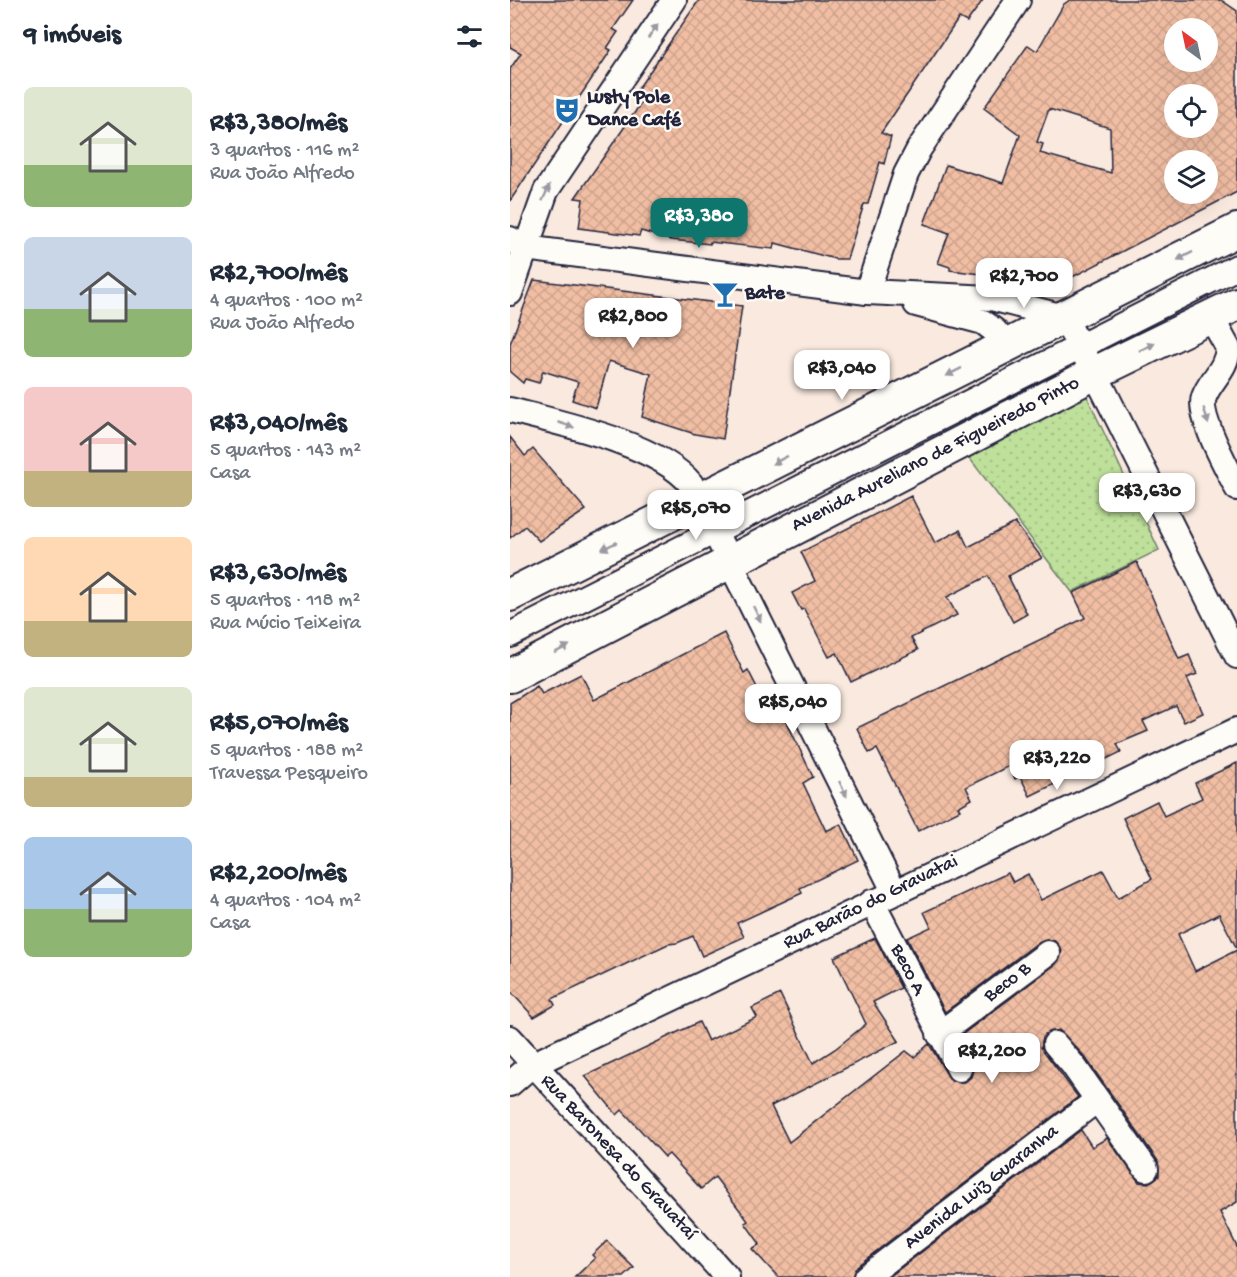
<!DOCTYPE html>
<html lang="pt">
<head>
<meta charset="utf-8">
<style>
	:root { --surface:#fff; --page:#f2f2f3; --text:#1f2937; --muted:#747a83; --accent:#0f766e }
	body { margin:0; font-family:"Gochi Hand",sans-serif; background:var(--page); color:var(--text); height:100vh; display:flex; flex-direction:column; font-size:22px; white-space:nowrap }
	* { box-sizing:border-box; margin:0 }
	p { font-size:20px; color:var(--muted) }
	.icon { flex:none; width:33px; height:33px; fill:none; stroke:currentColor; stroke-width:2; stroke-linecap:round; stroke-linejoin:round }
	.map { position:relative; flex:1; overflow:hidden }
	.drawer { display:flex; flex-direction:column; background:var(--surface); width:510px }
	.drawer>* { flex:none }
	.needle { width:39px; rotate:327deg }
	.tools { position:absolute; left:654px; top:18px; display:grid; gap:12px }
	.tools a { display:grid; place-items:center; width:54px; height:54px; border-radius:50%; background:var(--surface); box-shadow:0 6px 24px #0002; font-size:30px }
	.price { position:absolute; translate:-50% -51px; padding:0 14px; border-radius:12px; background:#fff; color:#222; font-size:20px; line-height:39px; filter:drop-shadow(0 2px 3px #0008) }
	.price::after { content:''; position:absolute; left:50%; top:36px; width:18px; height:14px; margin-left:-9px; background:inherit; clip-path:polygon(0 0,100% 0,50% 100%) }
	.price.active { background:var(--accent); color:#fff }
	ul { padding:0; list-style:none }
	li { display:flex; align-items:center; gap:18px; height:150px; padding:0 24px }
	li span { display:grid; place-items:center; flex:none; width:168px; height:120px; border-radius:9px; color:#555 }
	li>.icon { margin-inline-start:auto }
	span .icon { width:72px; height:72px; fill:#fffc; stroke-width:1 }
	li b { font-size:26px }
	h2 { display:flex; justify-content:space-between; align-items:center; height:72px; padding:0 24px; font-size:26px }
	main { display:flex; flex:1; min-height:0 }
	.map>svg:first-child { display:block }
	.park { fill:url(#park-dots); stroke:#70816a; stroke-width:1.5 }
	.building { fill:url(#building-cross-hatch); stroke:#22223b; stroke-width:1.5; fill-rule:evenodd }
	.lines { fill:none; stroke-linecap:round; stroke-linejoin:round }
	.minor-casing { stroke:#22223b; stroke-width:28 }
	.major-casing { stroke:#22223b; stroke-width:36 }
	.minor { stroke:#fdfcf7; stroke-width:24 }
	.major { stroke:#fdfcf7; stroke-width:32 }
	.oneway { fill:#9a9aa2 }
	.labels { text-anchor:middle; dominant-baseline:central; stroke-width:4.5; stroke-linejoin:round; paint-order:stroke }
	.poi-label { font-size:20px; font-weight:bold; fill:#22223b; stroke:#fdfcf7; text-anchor:start }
	.street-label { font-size:20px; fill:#22223b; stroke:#fdfcf7 }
</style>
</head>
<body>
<main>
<section class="drawer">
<h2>9 imóveis<svg class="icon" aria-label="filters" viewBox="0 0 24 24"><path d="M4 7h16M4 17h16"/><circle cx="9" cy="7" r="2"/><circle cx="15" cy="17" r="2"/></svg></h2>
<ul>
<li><span style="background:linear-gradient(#dfe7d0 65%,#8fb573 0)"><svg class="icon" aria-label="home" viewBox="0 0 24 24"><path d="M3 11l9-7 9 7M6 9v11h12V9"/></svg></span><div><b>R$3,380/mês</b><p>3 quartos · 116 m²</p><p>Rua João Alfredo</p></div></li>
<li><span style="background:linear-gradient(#c9d6e8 60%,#8fb573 0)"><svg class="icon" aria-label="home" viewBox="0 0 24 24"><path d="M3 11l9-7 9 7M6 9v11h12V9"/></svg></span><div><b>R$2,700/mês</b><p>4 quartos · 100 m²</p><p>Rua João Alfredo</p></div></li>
<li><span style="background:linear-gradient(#f6c9c9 70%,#c2b280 0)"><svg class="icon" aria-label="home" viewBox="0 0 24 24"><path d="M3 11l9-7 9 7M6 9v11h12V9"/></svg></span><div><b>R$3,040/mês</b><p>5 quartos · 143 m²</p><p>Casa</p></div></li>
<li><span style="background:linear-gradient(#ffd9b3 70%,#c2b280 0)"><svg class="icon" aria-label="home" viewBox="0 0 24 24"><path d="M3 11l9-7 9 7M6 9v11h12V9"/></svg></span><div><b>R$3,630/mês</b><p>5 quartos · 118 m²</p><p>Rua Múcio Teixeira</p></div></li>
<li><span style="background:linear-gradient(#dfe7d0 75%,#c2b280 0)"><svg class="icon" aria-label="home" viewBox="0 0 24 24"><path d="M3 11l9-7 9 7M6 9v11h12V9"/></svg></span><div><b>R$5,070/mês</b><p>5 quartos · 188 m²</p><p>Travessa Pesqueiro</p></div></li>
<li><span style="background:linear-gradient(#a9c7e8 60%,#8fb573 0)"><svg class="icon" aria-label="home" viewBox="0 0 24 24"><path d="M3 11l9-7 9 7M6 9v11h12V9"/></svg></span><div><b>R$2,200/mês</b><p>4 quartos · 104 m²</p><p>Casa</p></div></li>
</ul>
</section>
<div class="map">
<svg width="727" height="1277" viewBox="0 0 727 1277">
	<defs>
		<pattern id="park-dots" width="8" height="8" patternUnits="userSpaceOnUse" patternTransform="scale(1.5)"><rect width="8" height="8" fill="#bee09a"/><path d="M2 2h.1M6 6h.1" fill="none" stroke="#a3c086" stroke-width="1.8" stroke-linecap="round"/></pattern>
		<pattern id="building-cross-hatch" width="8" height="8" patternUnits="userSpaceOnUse" patternTransform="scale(1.5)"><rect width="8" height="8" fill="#f1bea3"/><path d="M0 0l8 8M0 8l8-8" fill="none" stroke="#cea38d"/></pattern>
	</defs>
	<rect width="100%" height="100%" fill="#f9e9de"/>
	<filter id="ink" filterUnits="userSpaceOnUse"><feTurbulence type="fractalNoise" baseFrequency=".0167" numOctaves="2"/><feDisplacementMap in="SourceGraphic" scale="12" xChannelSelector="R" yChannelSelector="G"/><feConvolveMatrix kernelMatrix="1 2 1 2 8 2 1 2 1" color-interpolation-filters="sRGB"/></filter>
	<g filter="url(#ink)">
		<polygon class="park" points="574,390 649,550 562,592 454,451"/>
		<g class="building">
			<polygon points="0,0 123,0 103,29 108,32 97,48 101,50 0,201 0,69 11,53 0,47"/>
			<polygon points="189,0 473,0 457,22 449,18 371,133 381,137 374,164 370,162 358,204 354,204 337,259 325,259 265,243 264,249 200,242 200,244 161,240 131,231 129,236 69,228 73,199 65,198 125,112 134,98 125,93"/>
			<path d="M560 0H711L727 11V192L545 286 524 284 526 280 483 265 479 275 440 270V267L428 263 439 233 414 224 436 165 493 183 510 135 474 108 518 45 527 51 554 4ZM664 28H698V62H664ZM664 94H698V128H664ZM539 109 600 128 601 173 530 153 533 144 527 142ZM664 160H698V194H664Z"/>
			<polygon points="24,280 232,306 213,439 185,434 132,417 141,374 99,361 86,408 62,400 68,382 33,371 29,383 15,379 13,383 0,372 0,344"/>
			<polygon points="0,437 15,456 23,449 76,510 29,541 15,526 0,538"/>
			<polygon points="401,496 425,543 450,530 458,547 505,523 532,558 498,576 517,614 503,622 478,576 437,597 447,615 401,638 408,650 341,682 327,653 319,657 294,609 291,610 282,593 305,581 291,552"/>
			<polygon points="627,562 669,659 679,655 687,674 677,678 693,713 674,722 666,706 633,721 638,731 607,744 611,752 520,796 510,776 505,779 499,766 456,787 462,799 448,807 450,810 408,831 367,749 359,753 347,728 575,618 563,593"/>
			<polygon points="214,633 234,673 238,670 263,719 273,714 303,777 293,783 316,831 331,824 348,860 290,888 292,893 227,923 234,937 192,956 183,936 167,943 158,944 42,999 45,1005 24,1017 0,991 0,703 27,686 32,694 71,674 84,700"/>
			<polygon points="727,763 727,949 709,914 668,934 685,971 727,950 727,1202 710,1212 727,1247 727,1277 379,1277 571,1130 582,1147 597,1138 629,1182 638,1183 649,1176 648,1161 575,1057 549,1030 535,1034 531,1047 568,1097 347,1266 342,1277 268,1277 242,1249 250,1244 235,1223 238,1221 205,1177 191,1189 159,1154 155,1157 112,1110 107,1115 75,1076 189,1022 198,1041 247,1017 242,1008 270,994 303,1063 325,1049 356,1024 324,957 365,938 391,988 363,1002 389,1041 261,1106 279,1142 396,1051 404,1057 419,1044 441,1081 455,1082 461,1077 463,1069 449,1037 546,964 552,951 544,940 530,941 435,1012 397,938 421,927 414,912 498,873 503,882 518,874 531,900 593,870 608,898 642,879 613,818 647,801 654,816 692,798 685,783"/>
			<polygon points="97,1241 124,1268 114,1277 65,1277 85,1258 82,1255"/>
		</g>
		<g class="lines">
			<defs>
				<g id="minor">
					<polyline points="0,239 15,248 357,292 481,298 554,317 594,391 727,656"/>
					<polyline points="357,292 396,174 409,149 508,0"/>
					<polyline points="0,293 36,191 164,0"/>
					<polyline points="406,304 473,322 485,331 497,346"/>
					<path d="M701 317 718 348C717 369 700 380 694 397 687 416 718 469 727 488"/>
					<path d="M0 410C50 423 149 444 181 484L384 891"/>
					<polyline points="0,635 727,267"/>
					<polyline points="362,902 449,1069"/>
					<polyline points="429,1034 538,953"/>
					<polyline points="0,1038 217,1277"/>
					<polyline points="545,1044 563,1065 636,1169"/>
					<polyline points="0,1084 22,1065 727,730"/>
					<polyline points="356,1277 587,1100"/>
				</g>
				<g id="major">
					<polyline points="0,595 727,230"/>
					<polyline points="0,676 585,373 727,304"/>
				</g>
			</defs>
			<use href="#minor" class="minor-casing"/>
			<use href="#major" class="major-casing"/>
			<use href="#minor" class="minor"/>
			<use href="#major" class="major"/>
		</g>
		<defs><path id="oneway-solid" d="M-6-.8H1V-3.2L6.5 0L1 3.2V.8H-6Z" transform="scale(1.5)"/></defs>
		<g class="oneway">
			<use href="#oneway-solid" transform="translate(143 31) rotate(-56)"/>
			<use href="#oneway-solid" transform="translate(36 193) rotate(-65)"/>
			<use href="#oneway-solid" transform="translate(675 256) rotate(153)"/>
			<use href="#oneway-solid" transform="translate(637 347) rotate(-25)"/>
			<use href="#oneway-solid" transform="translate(444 372) rotate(153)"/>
			<use href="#oneway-solid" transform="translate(696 416) rotate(74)"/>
			<use href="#oneway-solid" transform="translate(56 425) rotate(18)"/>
			<use href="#oneway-solid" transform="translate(270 460) rotate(153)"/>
			<use href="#oneway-solid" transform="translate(99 546) rotate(154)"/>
			<use href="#oneway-solid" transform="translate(247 614) rotate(64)"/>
			<use href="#oneway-solid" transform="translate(52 649) rotate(-27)"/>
			<use href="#oneway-solid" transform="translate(333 789) rotate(64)"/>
		</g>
	</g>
	<defs>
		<symbol id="theatre-bare" viewBox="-9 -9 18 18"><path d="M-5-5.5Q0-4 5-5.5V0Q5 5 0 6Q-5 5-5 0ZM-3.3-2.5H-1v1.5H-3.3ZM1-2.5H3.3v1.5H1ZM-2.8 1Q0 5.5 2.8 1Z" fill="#1f6fb2" stroke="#fdfcf7" stroke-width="2.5" paint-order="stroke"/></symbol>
		<symbol id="bar-bare" viewBox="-9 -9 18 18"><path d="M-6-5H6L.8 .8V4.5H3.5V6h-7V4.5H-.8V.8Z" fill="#1f6fb2" stroke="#fdfcf7" stroke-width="2.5" paint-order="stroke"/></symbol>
	</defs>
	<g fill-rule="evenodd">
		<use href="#theatre-bare" x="38" y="91" width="38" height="38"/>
		<use href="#bar-bare" x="196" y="275" width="38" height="38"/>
	</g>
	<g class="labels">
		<g class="poi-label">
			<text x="77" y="98">Lusty Pole<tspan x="77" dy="23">Dance Café</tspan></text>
			<text x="235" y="294">Bate</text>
		</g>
		<g class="street-label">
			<text transform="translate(426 455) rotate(-27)">Avenida Aureliano de Figueiredo Pinto</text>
			<text transform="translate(361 903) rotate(-26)">Rua Barão do Gravatai</text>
			<text transform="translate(397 970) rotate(63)">Beco A</text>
			<text transform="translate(498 983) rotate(-37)">Beco B</text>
			<text transform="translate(108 1158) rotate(47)">Rua Baronesa do Gravataí</text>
			<text transform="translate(472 1188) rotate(-38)">Avenida Luiz Guaranha</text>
		</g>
	</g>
</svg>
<div class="tools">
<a><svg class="needle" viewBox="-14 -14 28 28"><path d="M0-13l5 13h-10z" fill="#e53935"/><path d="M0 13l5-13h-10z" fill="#747a83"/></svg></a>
<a><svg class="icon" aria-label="locate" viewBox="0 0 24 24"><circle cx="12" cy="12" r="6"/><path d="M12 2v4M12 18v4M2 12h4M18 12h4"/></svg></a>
<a><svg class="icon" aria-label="layers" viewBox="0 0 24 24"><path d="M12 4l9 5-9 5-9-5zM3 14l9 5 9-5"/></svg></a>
</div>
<b class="price active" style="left:189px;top:249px">R$3,380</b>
<b class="price" style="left:514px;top:309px">R$2,700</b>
<b class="price" style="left:123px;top:349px">R$2,800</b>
<b class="price" style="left:332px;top:401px">R$3,040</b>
<b class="price" style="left:637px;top:524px">R$3,630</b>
<b class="price" style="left:186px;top:541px">R$5,070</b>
<b class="price" style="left:283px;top:735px">R$5,040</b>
<b class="price" style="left:547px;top:791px">R$3,220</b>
<b class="price" style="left:482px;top:1084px">R$2,200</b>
</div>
</main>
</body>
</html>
